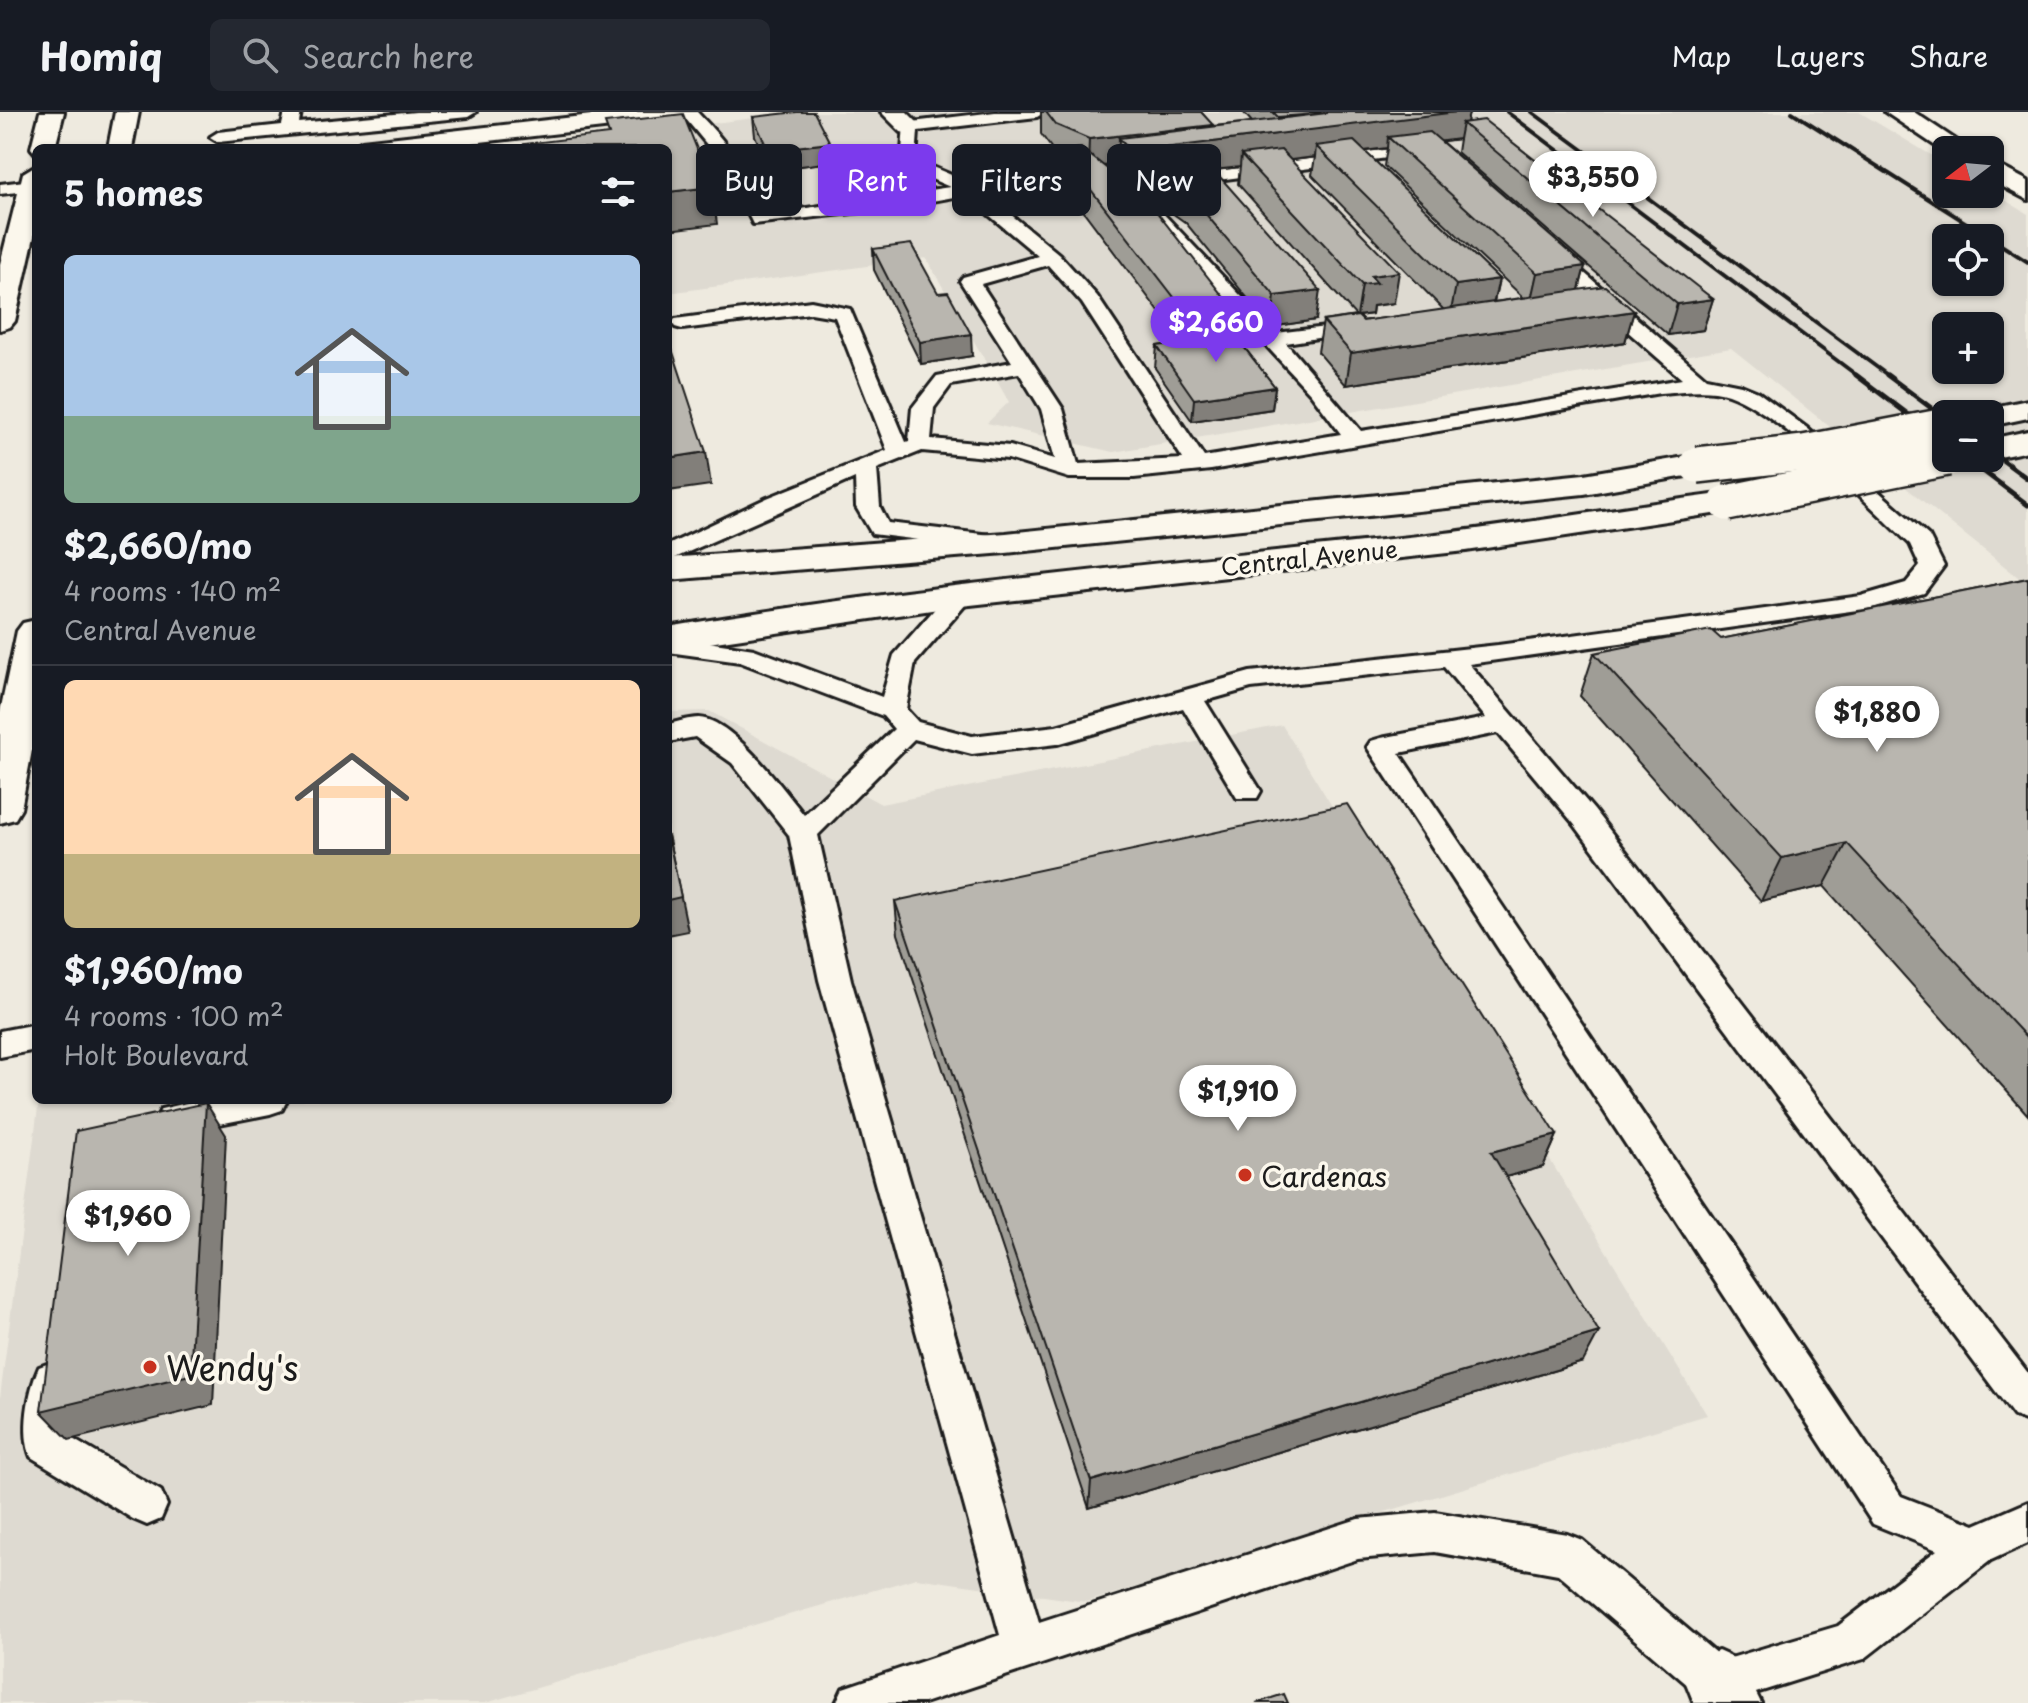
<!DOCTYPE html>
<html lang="en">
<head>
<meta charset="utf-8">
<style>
	:root { --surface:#171b24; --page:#242831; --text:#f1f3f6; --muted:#9ea1a6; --line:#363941; --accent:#7c3aed }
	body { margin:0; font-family:"Playpen Sans",sans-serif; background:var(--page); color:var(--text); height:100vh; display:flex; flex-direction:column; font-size:30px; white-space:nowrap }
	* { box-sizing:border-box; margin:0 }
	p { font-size:26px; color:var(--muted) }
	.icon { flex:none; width:44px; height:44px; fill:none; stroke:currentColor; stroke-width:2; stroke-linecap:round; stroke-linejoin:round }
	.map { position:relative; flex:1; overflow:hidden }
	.panel { position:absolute; left:32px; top:32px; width:640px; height:960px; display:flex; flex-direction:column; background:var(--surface); border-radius:12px; box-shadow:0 2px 6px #0004 }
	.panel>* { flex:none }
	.guide { position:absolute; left:696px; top:32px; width:760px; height:72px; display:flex; gap:16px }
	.needle { width:52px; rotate:254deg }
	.controls { position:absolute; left:1932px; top:24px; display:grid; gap:16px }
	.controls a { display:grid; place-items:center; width:72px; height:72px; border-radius:12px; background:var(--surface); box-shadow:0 2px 6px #0004; font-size:40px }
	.price { position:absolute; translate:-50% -68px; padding:0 18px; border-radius:28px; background:#fff; color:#222; font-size:26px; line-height:52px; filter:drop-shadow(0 2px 4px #0008) }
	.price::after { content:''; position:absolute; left:50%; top:48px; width:24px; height:18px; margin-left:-12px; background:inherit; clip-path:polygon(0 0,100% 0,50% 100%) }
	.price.active { background:var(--accent); color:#fff }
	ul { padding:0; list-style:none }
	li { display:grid; align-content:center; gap:16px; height:424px; padding:0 32px }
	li+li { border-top:2px solid var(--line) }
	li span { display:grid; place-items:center; height:248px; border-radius:12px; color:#555 }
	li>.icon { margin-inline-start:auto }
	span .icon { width:144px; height:144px; fill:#fffc; stroke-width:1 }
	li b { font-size:34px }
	h2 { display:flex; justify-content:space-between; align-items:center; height:96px; padding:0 32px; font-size:34px }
	.tag { padding:0 28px; border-radius:12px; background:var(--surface); box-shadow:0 2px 6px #0004; font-size:28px; line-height:72px }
	.tag.active { background:var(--accent); color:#fff }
	header { display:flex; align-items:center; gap:48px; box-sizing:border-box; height:112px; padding:0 40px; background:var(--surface); border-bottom:2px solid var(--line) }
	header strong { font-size:38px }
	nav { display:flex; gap:44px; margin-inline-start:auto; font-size:28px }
	.search { width:560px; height:72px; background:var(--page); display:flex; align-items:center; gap:20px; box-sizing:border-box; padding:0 28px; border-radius:12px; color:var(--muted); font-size:30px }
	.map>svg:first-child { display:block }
	.built { fill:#dedad1; fill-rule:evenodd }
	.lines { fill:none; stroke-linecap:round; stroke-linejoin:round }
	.service-casing { stroke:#1c1c1c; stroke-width:6 }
	.minor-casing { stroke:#1c1c1c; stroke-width:6 }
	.tertiary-casing { stroke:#1c1c1c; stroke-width:6 }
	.primary-casing { stroke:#1c1c1c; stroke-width:6 }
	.service { fill:#fbf7ec; fill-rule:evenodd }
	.minor { fill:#fbf7ec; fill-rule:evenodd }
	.tertiary { fill:#fbf7ec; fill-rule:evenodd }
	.primary { fill:#fbf7ec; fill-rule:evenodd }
	.rail-far1 { stroke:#1c1c1c; stroke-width:4 }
	.rail { stroke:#1c1c1c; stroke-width:5 }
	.primary-bridge-casing { stroke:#1c1c1c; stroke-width:40; stroke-linecap:butt }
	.primary-bridge { stroke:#fbf7ec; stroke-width:35 }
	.wall { fill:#9f9d96; stroke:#1c1c1c; stroke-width:2; fill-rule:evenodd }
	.shaded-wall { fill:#827f7a; stroke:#1c1c1c; stroke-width:2 }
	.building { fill:#b9b6af; stroke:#1c1c1c; stroke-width:2 }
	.poi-dot { fill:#c8321e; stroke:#fbf7ec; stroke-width:3 }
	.labels { text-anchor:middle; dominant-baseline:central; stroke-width:7; stroke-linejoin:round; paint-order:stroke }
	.far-street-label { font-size:24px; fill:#1c1c1c; stroke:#fbf7ec }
	.poi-label { font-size:28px; fill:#1c1c1c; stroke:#fbf7ec; text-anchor:start }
	.near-poi-label { font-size:34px; fill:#1c1c1c; stroke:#fbf7ec; text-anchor:start }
</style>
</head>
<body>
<header>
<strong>Homiq</strong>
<div class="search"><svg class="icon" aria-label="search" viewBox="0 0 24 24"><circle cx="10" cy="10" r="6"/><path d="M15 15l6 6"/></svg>Search here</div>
<nav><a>Map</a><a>Layers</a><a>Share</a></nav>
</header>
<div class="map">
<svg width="2028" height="1591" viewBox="0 0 2028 1591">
	<rect width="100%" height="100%" fill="#eeeadf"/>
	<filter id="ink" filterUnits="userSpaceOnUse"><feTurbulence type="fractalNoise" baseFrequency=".0125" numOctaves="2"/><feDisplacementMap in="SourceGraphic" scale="16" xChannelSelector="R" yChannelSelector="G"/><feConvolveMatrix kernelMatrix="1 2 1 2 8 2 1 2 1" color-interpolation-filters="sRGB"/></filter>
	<g filter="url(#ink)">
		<g class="built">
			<path d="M803 0H1859L1946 52V82H1990V79L2028 102V473L1731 236 1113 340 987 311 1009 290 926 146 668 181V36L600 25ZM1946 126H1990V170H1946ZM1946 214H1990V258H1946ZM1946 302H1990V346H1946Z"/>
			<polygon points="709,599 881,692 1282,613 1707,1303 1086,1490 916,1466 485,1591 0,1591 0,1285 39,988 668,988 668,600"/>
		</g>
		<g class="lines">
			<defs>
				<g id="service">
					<polygon points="285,0 301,0 299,11 416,0 476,0 468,5 218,30 210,25 218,20 282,13"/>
					<path d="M680 0H697C726 30 752 62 766 102L950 75 901 54 904 11 995 0H1045L1037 5 918 19 916 48 975 73 1059 142 1097 184 1204 345 1341 322 1311 282 1122 78V70L1432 32 1434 36 1426 41 1141 78 1276 221 1368 210 1371 214 1368 218 1286 231 1361 319 1682 267 1546 148 1544 144 1553 138 1560 140 1706 266 1741 273 1758 280 1807 316 1929 424 1944 454 1924 481 1872 496 1469 552 1594 698 2028 1261V1309L2014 1304 1574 712 1498 621 1399 641 1901 1384 1975 1413 2028 1390V1431L1991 1448 1864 1547 1724 1591 1703 1586 1558 1462 1435 1440 1358 1447 924 1591H836L843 1576 1000 1523 819 868 789 723 732 651 695 625 668 630V612C678 610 689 606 699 606 732 607 785 679 804 703L894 617 883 604 740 550 668 540V524L754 537 882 585 894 543 955 474H973L976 479 973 484 915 551 906 597 918 610 972 624 1056 614 1250 560 1498 533 1861 484 1906 471 1920 454 1910 432C1867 392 1780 300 1728 282 1707 275 1681 280 1660 281L1211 358 1134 366H1069L1008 347 922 339 877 357 880 395 888 411 991 423 1003 430 999 435 991 437 872 422 856 395 855 366 668 449V433L767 386 887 338 835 205 811 201 682 217 675 215 672 211 675 207 811 189 850 197 906 330 909 329 912 296 937 264 1012 250 960 169 963 165 1038 144 965 83 888 97 753 112 723 52ZM1048 153 1082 191 1183 347 1078 352 1063 297 981 172ZM1019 261 1041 297 1055 347 1010 334 931 327 934 296 951 273ZM1444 555 1486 606 1381 626 1371 629 1367 635 1873 1412 1937 1438 1838 1514 1724 1548 1582 1428 1567 1422 1435 1400 1358 1407 1039 1510 851 868 818 723 914 627 972 642 1057 632 1183 596 1237 686H1257L1261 679 1205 589 1251 576Z"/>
					<polygon points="33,68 36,78 0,82 0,72"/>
					<polygon points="36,912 36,938 0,945 0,919"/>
					<polygon points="200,988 287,988 282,998 270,1002 173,1021 161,1017 156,1007 161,997"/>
					<path d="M52 1250 65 1255 71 1268 66 1323 161 1379 167 1393 161 1407 147 1413 133 1407 31 1345C21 1321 28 1279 39 1255Z"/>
				</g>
				<g id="minor">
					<polygon points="618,0 694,0 682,7 428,36 350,36 362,29"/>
					<polygon points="881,0 907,0 922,15 910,22 901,20"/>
					<polygon points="1718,1539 1740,1549 1761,1591 1694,1591 1686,1571 1696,1549"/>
				</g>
				<g id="tertiary">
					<polygon points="1885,0 1914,0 1971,38 1946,41"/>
					<polygon points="1990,49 2028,69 2028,88 1990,68"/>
				</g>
				<g id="primary">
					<polygon points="40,0 64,0 55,36 36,36 36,42 31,36"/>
					<polygon points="115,0 139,0 132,36 108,36"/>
					<polygon points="36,53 36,116 15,209 10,215 0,218 0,152 23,61"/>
					<polygon points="2028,288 2028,306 1990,314 1990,302 1976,302 1979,298"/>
					<polygon points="2028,319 2028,339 1990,347 1987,346 1990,346 1990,327"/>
					<polygon points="1697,343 1709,346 1713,353 1709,360 1584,382 1006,441 668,468 668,446 1006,421 1584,362"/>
					<path d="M1727 381 1739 384 1744 391 1739 398 1466 439 952 495 668 537V515C920 472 1173 451 1427 423 1527 412 1627 394 1727 381Z"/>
					<polygon points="36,508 36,617 21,697 15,707 0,711 0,600 17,519 23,511"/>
				</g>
			</defs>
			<use href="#service" class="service-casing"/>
			<use href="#minor" class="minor-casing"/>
			<use href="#tertiary" class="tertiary-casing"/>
			<use href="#primary" class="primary-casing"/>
			<use href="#service" class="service"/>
			<use href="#minor" class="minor"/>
			<use href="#tertiary" class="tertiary"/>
			<use href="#primary" class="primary"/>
			<g class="rail-far1">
				<polyline points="1507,0 1859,265"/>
				<polyline points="1532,0 1890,265"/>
				<polyline points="1792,0 1990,126"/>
				<polyline points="1990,126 2028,150"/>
			</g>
			<g class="rail">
				<polyline points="1856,263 1946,331"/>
				<polyline points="1887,263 1946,307"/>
				<polyline points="1990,339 2028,367"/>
				<polyline points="1966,346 2028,393"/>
			</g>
			<defs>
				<g id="primary-bridge">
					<polyline points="1697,353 1804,341 1946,314"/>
					<polyline points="1727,391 1947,346"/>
				</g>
			</defs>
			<use href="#primary-bridge" class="primary-bridge-casing"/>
			<use href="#primary-bridge" class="primary-bridge"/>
		</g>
		<g class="wall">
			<path d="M1041 0H1201L1213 14 1252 10 1243 0H1469L1467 11 1713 187 1703 218 1668 223 1457 40 1459 27 1441 29 1585 154 1579 178 1634 199 1625 230 1346 273 1318 240 1323 209 1356 204 1238 72 1240 55 1214 58 1316 208 1271 215 1186 111 1154 88 1155 65 1129 68 1118 54V52L1104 54 1275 275 1272 297 1192 309 1155 256 1157 234 1202 228V226L1181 229 1060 68 1061 44 1055 41 1041 22ZM1387 36 1384 54 1524 186 1494 190 1499 167 1364 39ZM1315 45 1312 63 1444 198 1363 209 1358 204 1372 202 1373 194 1394 191 1290 48Z"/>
			<polygon points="753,5 830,31 832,50 770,58 755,24"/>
			<polygon points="873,137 972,244 921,252 874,158"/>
			<polygon points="2028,466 2028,1003 1824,774 1761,789 1580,584 1594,541 1721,527"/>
			<polygon points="895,789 1557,1023 1543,1055 1506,1065 1583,1250 1089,1396 898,822"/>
		</g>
		<g class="shaded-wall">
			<polygon points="1469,0 1466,15 1462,11 1459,27 1399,35 1388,25 1387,36 1326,44 1316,34 1315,45 1250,53 1241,43 1240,55 1163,64 1156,59 1155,65 1129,68 1131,40 1119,26 1118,52 1088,56 1089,27 1213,13 1211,30 1276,22 1278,5 1327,1"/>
			<polygon points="830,31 832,50 770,58 768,38"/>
			<polygon points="712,75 717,112 668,118 668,80"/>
			<polygon points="1585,154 1577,185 1530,192 1537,161"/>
			<polygon points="1399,160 1394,191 1373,194 1372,202 1357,204 1362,173 1371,164"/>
			<polygon points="1499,167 1492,197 1450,204 1456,173"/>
			<polygon points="1320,178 1316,208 1271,215 1275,184"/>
			<polygon points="1713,187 1703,218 1668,223 1677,192"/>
			<polygon points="1229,192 1226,222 1204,209 1202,226 1181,229 1184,198"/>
			<polygon points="1634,199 1625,230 1346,273 1351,241"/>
			<polygon points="971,222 972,244 921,252 920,230"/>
			<polygon points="1275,275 1272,297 1192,309 1194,287"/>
			<polygon points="706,340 711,373 668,379 668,346"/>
			<polygon points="668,723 688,819 668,823"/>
			<polygon points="1847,731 1824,774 1761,789 1782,746"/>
			<polygon points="206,991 226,1023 213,1293 69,1328 41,1299"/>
			<polygon points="1557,1023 1543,1055 1479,1072 1491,1040"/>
			<polygon points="1599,1220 1583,1250 1089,1396 1091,1369"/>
		</g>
		<g class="building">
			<polygon points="797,0 814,0 830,31 768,38 753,5"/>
			<polygon points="1046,0 1201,0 1213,13 1089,27 1056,13"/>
			<polygon points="1273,0 1457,0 1131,40 1119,26 1327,1 1278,5"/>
			<polygon points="683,2 712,75 668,80 668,36 525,36 524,32 609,22 605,11"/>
			<polygon points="1484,8 1713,187 1677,192 1462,11"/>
			<polygon points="1430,20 1585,154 1537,161 1388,25"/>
			<polygon points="1354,29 1499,167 1456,173 1316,34"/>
			<polygon points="1081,36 1148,89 1229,192 1184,198 1061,39"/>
			<polygon points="1281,38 1399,160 1371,164 1377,171 1362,173 1241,43"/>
			<polygon points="1205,48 1320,178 1275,184 1189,82 1156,59 1164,53"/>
			<polygon points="911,132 938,181 948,180 971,222 920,230 873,137"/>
			<polygon points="1605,174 1634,199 1351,241 1323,209 1358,204 1363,209"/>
			<polygon points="1222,207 1275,275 1194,287 1157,234 1216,226 1204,209"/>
			<polygon points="668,225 706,340 668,346"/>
			<polygon points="2028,466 2028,927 1847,731 1782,746 1594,541 1711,518 1721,527"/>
			<polygon points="1347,692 1557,1023 1491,1040 1599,1220 1091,1369 895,789"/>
			<polygon points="668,724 681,785 668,788"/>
			<polygon points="206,991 190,1263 41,1299 76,1019"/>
			<polygon points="1284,1582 1288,1591 1256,1591"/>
		</g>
	</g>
	<g class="poi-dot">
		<circle cx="1245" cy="1063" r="8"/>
		<circle cx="150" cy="1255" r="8"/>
	</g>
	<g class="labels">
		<g class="far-street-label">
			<text transform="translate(1309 445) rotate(-6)">Central Avenue</text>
		</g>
		<g class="poi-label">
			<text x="1261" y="1063">Cardenas</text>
		</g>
		<g class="near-poi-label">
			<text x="166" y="1255">Wendy's</text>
		</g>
	</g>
</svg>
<div class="controls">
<a><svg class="needle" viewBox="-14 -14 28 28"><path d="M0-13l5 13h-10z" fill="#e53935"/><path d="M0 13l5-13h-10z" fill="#9ea1a6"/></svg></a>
<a><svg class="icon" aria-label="locate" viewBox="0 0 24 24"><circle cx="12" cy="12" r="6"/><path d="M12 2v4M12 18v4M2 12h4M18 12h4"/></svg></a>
<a>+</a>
<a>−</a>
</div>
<b class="price" style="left:1593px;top:107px">$3,550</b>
<b class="price active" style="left:1216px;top:252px">$2,660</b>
<b class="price" style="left:1877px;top:642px">$1,880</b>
<b class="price" style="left:1238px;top:1021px">$1,910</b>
<b class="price" style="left:128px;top:1146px">$1,960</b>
<div class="guide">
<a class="tag">Buy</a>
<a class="tag active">Rent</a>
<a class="tag">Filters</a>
<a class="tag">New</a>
</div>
<section class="panel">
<h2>5 homes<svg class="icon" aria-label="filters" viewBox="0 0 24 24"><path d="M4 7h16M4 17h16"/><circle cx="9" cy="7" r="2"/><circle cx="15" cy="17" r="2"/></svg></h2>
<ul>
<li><span style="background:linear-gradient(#a9c7e8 65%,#7fa58c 0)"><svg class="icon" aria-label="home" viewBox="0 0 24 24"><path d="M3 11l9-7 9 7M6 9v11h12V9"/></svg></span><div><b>$2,660/mo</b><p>4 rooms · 140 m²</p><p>Central Avenue</p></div></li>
<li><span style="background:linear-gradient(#ffd9b3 70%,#c2b280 0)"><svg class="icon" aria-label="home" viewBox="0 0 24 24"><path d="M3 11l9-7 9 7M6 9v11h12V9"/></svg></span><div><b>$1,960/mo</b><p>4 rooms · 100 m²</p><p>Holt Boulevard</p></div></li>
</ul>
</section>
</div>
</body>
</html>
